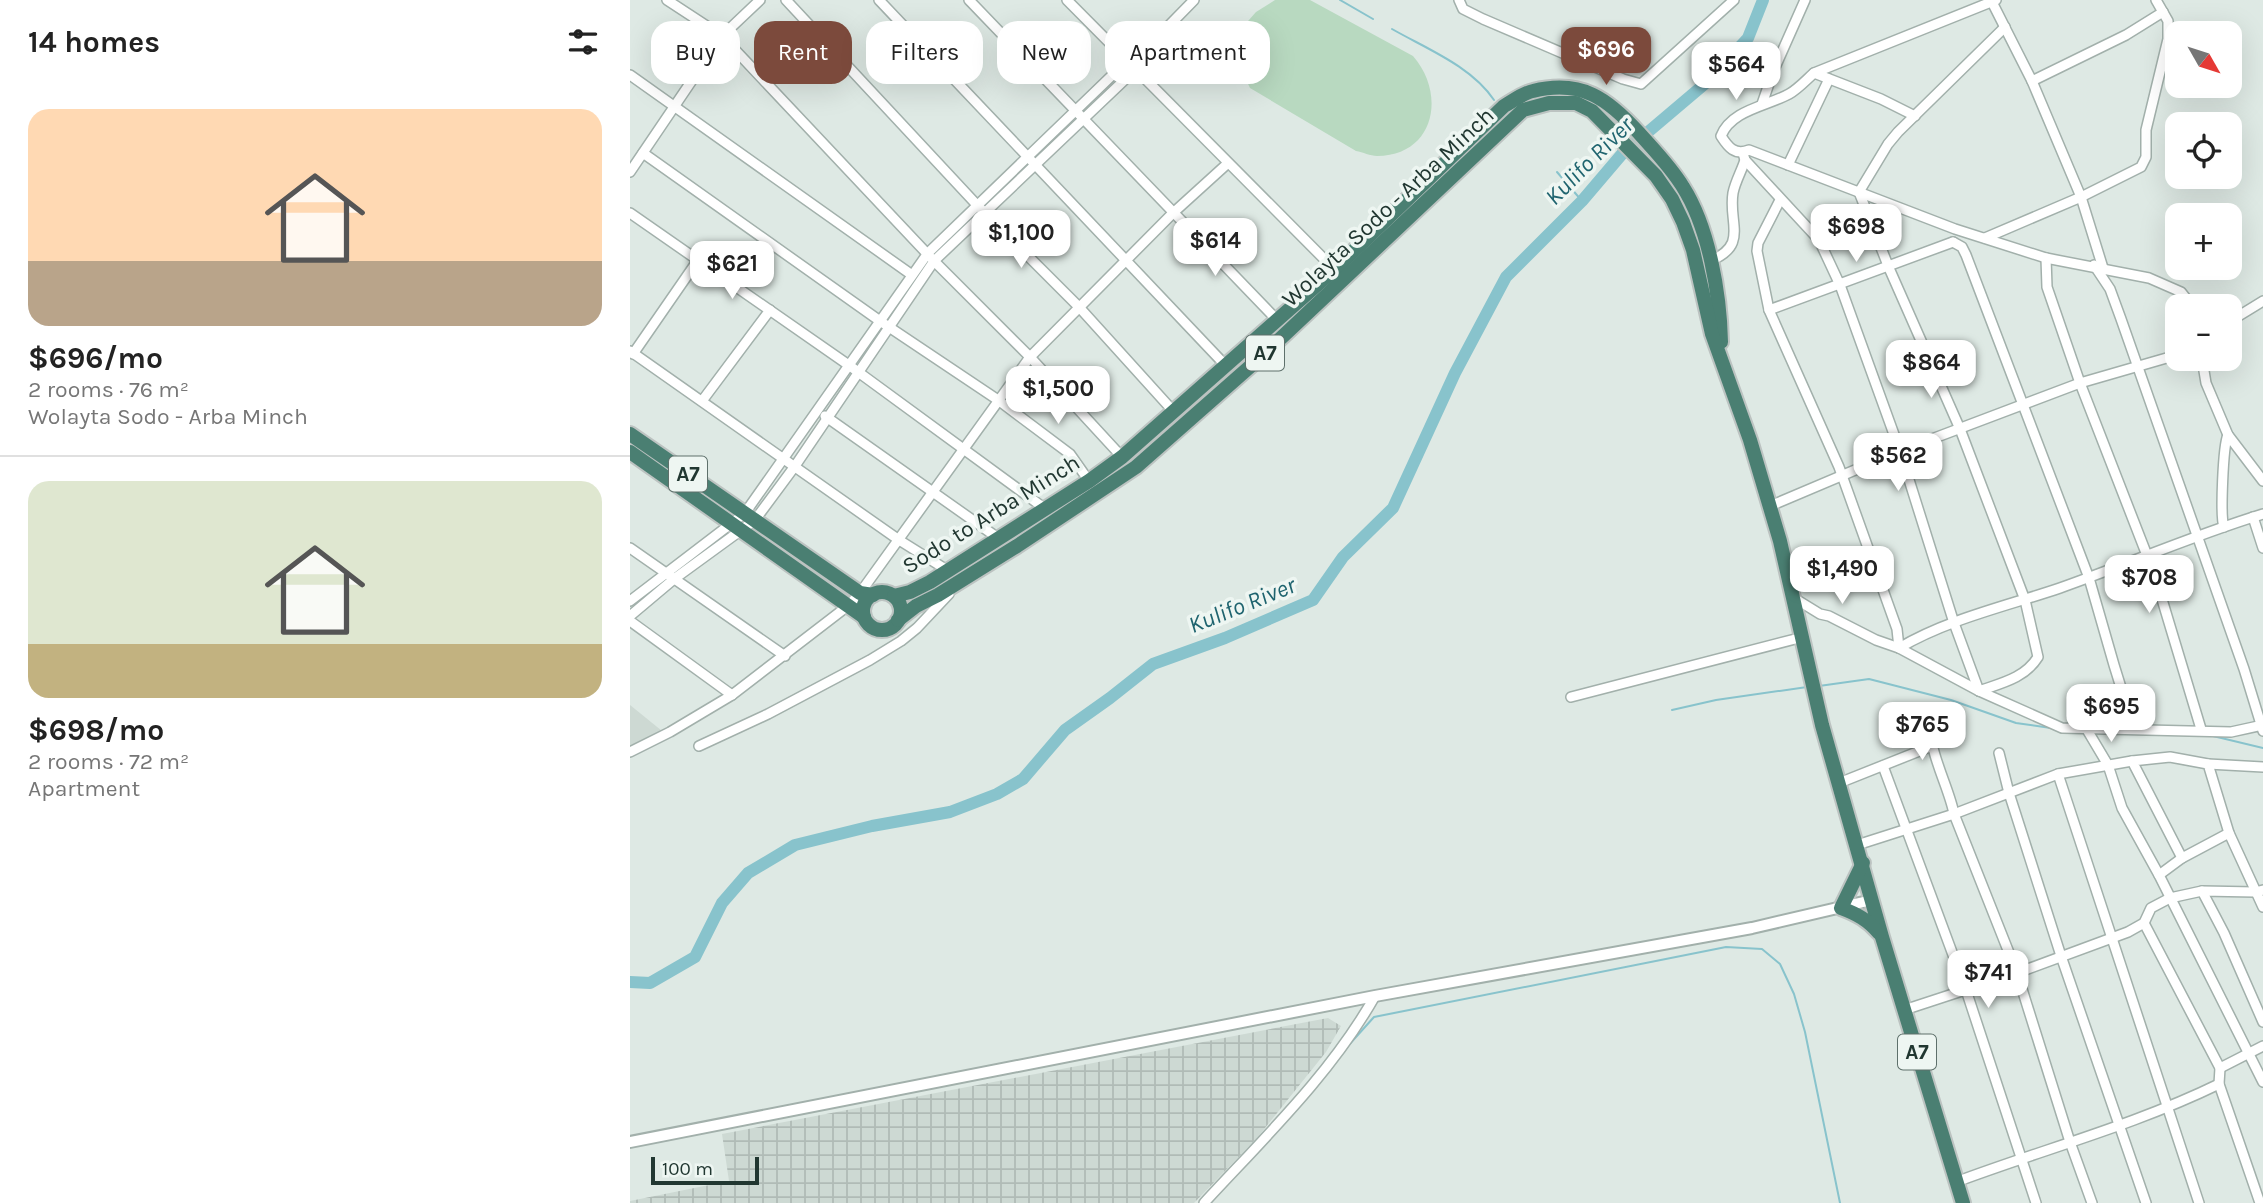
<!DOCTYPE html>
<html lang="en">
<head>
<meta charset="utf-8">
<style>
	:root { --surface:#fff; --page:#f6f6f6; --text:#222; --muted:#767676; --line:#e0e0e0; --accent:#7c4a3c }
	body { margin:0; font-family:Karla,sans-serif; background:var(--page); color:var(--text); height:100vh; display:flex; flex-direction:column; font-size:26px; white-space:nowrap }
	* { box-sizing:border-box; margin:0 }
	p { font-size:23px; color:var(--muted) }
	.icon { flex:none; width:38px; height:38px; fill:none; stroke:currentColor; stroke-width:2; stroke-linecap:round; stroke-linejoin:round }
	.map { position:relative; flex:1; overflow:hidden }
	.panel { display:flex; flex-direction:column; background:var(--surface); width:630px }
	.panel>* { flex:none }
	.hud { position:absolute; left:21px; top:21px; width:665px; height:63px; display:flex; gap:14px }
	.needle { width:46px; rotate:129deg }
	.tools { position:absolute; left:1535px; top:21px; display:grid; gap:14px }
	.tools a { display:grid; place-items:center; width:77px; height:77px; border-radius:14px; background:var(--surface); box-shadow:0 7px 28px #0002; font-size:35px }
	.scale { position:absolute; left:21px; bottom:18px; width:108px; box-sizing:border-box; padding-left:7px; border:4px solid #213731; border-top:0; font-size:19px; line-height:24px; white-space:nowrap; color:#213731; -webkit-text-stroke:5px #eef6f2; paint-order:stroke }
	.price { position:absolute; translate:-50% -60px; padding:0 16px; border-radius:14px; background:#fff; color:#222; font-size:23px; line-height:46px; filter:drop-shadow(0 2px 4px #0008) }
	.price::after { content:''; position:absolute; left:50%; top:42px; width:21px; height:16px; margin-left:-10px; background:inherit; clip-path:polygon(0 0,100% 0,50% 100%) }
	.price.current { background:var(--accent); color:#fff }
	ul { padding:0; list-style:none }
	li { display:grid; align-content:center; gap:14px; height:371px; padding:0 28px }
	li+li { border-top:2px solid var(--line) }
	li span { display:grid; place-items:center; height:217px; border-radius:21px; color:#555 }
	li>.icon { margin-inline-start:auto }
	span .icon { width:126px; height:126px; fill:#fffc; stroke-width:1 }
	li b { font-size:30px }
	h2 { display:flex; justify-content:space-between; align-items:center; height:84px; padding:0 28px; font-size:30px }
	.chip { padding:0 24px; border-radius:21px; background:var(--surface); box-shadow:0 7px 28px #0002; font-size:24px; line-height:63px }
	.chip.current { background:var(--accent); color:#fff }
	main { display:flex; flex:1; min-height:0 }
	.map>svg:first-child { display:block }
	.built { fill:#cdd9d3 }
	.industrial { fill:url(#industrial-grid) }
	.pitch { fill:#b8d9c0 }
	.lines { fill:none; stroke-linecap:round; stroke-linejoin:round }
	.stream { stroke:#88c3cc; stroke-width:2 }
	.river { stroke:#88c3cc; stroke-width:12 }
	.minor-casing { stroke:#a2b0ab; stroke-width:12 }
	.tertiary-casing { stroke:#a2b0ab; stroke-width:14 }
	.trunk-casing { stroke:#bcc3c1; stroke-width:18 }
	.minor { stroke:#fff; stroke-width:9 }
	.tertiary { stroke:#fff; stroke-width:10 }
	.trunk { stroke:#4a7f72; stroke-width:14 }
	.labels { text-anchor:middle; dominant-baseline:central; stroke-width:7; stroke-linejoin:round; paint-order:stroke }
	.shield { fill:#eef6f2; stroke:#5e706b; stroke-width:2 }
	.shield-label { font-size:21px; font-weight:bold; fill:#213731 }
	.street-label { font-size:23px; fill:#213731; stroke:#eef6f2 }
	.water-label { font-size:24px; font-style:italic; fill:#1f646f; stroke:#eef6f2 }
</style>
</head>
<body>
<main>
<section class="panel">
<h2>14 homes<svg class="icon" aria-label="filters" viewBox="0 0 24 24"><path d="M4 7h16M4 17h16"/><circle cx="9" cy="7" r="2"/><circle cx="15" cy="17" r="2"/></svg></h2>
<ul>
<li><span style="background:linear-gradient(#ffd9b3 70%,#b9a48a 0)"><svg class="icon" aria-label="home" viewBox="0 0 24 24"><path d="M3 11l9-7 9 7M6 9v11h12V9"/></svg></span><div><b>$696/mo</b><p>2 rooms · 76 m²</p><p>Wolayta Sodo - Arba Minch</p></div></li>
<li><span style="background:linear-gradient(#dfe7d0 75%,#c2b280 0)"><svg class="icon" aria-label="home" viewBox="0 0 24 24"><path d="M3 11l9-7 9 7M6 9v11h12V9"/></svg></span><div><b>$698/mo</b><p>2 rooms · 72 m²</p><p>Apartment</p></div></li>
</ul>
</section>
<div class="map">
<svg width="1633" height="1203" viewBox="0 0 1633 1203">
	<defs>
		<pattern id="industrial-grid" width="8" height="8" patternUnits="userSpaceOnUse" patternTransform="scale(1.75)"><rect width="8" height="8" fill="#cdd9d3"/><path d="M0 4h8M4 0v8" fill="none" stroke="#b0bbb6"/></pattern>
	</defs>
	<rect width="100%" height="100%" fill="#dee9e4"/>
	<polygon class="built" points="0,705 37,735 0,753"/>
	<polygon class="industrial" points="698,1018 711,1026 696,1052 627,1138 564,1203 0,1203 0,1201 99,1181 92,1134"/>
	<path class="pitch" d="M645 0H680L783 56C817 95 804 156 747 156 740 156 733 152 726 151L620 88 608 63 607 48 611 29 626 12Z"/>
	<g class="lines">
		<g class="stream">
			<polyline points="710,0 743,19"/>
			<path d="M762 29C797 49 841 66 864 100"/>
			<polyline points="927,172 952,201"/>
			<polyline points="1189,686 1239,679 1321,700 1386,723 1421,728"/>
			<polyline points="1042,710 1086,700 1177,687"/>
			<polyline points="1583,736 1633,748"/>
			<polyline points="717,1047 744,1017 1096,947 1132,949 1150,964 1164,994 1175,1032 1210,1203"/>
		</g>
		<polyline class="river" points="0,982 20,983 65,957 92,903 118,873 165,845 242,826 320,812 367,794 393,779 435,730 480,698 523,664 595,638 683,600 713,557 763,508 825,373 876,277 952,201 992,154 1077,82 1118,38 1133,0"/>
		<defs>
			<g id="minor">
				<polyline points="37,0 92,36 304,261 400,357 492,457"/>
				<polyline points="156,0 347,205 449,307 544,412"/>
				<polyline points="249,0 597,367"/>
				<polyline points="339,0 648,321"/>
				<polyline points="437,0 707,272"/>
				<polyline points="829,0 833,9 853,19 993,79 1011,84 1104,0"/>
				<path d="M1366 0 1184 73C1176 80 1168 89 1159 94 1137 106 1101 110 1091 136 1098 147 1105 156 1119 150L1325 229 1416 258 1519 278 1551 292 1562 306"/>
				<polyline points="1362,2 1402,81 1451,197 1473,268"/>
				<polyline points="1184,73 1251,99 1285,116"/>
				<polyline points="0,75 282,275"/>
				<polyline points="1402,81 1496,35 1533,12"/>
				<polyline points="1132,104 1143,72 1175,0"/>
				<polyline points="13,153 250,321 368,400 440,454 459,481"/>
				<polyline points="1113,153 1115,160 1189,240 1210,285 1270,451 1324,623 1349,691"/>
				<polyline points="1158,165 1199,79"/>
				<polyline points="0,172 92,36 130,0"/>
				<polyline points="1150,200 1128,243 1127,251 1139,310 1209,467 1267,629 1269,648"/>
				<polyline points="0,213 220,366 414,508"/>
				<polyline points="1355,238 1451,197 1511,167 1516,157 1516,130 1538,39 1538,21 1526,0"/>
				<polyline points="1323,242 1332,247 1336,255 1459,578 1484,665 1497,707 1507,729"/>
				<polyline points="1416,258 1417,287 1450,383 1525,576 1571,729"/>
				<path d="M1080 261C1119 245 1098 223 1103 193 1105 182 1112 170 1115 160"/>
				<polyline points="1464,265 1480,289 1491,319 1614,669 1633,731"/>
				<polyline points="1139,310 1323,242"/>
				<polyline points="1600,319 1607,317 1633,301"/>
				<polyline points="0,351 269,540 317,570"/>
				<polyline points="3,354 68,260"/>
				<polyline points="1572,359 1576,383 1598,435 1633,481"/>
				<polyline points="72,401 140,310"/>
				<polyline points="195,416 368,538"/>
				<polyline points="1140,506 1270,451 1450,383 1547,355"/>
				<polyline points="1623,517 1633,548"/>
				<path d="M1594 527C1590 517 1593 445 1598 435"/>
				<polyline points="0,548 155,656"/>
				<polyline points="1164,598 1190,614 1199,616 1246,640 1269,648 1349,691 1432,728 1601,732 1633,725"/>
				<polyline points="0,601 115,513 298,253 497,61 519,46 564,0"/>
				<polyline points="0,616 44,579 125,520 165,466 304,261 505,70 516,51"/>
				<polyline points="0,621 102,695"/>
				<path d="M1269 648C1318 619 1377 606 1430 588 1498 564 1564 535 1633 514"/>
				<path d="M1349 691C1372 683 1395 678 1408 657L1395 600 1330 429 1259 268 1229 192 1258 144 1268 132 1375 27"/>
				<polyline points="941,697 1173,637"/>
				<polyline points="1497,707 1458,708 1456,728 1478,765 1492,808 1529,875 1633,1082"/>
				<path d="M1303 711C1291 739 1319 785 1324 814L1387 973 1440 1142 1462 1203"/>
				<polyline points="69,746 138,714 240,660 271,641 287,628 319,594"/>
				<polyline points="0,752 40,732 102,695 219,605 230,593 400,357 543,213 597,164"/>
				<polyline points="1369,753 1379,793 1431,956 1516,1203"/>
				<polyline points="1578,764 1633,767"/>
				<polyline points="1253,766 1336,990 1406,1203"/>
				<polyline points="1428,774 1569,1203"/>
				<polyline points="1209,783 1302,746"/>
				<polyline points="1227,845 1324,814 1428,774 1502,761"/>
				<polyline points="1552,858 1502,761 1540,757 1578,764 1599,833 1633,907"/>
				<polyline points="1529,875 1552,858 1599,833"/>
				<polyline points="1572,891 1594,933 1633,1022"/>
				<polyline points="1514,923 1590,1068 1589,1084 1630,1203"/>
				<polyline points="1274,1010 1387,973 1498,932 1514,923 1521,908 1540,898 1572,891 1625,892 1633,890"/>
				<polyline points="1590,1068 1633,1046"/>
				<path d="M1326 1182C1414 1149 1505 1125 1589 1084"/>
				<path d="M574 1203C634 1138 701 1074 745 996"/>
			</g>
			<polyline id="tertiary" points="0,1142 745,996 1122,928 1242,900"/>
			<g id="trunk">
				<polyline points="0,434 230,593 243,595"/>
				<polyline points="0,452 234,617"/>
				<circle cx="252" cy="611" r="19"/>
				<path d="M264 596 280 592 300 582 459 481 492 457 705 269 874 106C883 101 893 93 903 91 952 79 978 99 1009 133 1025 151 1041 167 1053 187 1079 228 1090 294 1091 342"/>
				<polyline points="268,620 286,606 308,595 387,546 506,467 632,356 893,110 919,103 946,103 962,111 1026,176 1042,199 1053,222 1063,250 1082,334 1120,440 1150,541 1192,725 1252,937 1333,1203"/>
				<path d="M1233 863 1211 908C1227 914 1238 920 1249 933"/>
			</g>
		</defs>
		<use href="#minor" class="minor-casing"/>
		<use href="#tertiary" class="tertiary-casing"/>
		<use href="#trunk" class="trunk-casing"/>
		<use href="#minor" class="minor"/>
		<use href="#tertiary" class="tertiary"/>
		<use href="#trunk" class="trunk"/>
	</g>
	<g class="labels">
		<g class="shield">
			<rect x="616" y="335.5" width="38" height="35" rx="5"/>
			<rect x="39" y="456.5" width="38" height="35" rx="5"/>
			<rect x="1268" y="1034.5" width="38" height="35" rx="5"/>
		</g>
		<g class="shield-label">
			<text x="635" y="353">A7</text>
			<text x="58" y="474">A7</text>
			<text x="1287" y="1052">A7</text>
		</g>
		<g class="street-label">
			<text transform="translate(758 207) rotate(-43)">Wolayta Sodo - Arba Minch</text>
			<text transform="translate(361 514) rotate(-32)">Sodo to Arba Minch</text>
		</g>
		<g class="water-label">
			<text transform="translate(959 161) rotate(-45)">Kulifo River</text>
			<text transform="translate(612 605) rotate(-22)">Kulifo River</text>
		</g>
	</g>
</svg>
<div class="tools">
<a><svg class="needle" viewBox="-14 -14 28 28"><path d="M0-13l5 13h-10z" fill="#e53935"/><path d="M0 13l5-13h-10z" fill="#767676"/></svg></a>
<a><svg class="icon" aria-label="locate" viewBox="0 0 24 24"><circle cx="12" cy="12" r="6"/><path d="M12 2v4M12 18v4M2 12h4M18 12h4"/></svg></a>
<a>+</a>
<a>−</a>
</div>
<div class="scale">100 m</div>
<b class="price current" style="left:976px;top:87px">$696</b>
<b class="price" style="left:1106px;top:102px">$564</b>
<b class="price" style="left:1226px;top:264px">$698</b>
<b class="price" style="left:391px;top:270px">$1,100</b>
<b class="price" style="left:585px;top:278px">$614</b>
<b class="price" style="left:102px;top:301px">$621</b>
<b class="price" style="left:1301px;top:400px">$864</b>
<b class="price" style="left:428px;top:426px">$1,500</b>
<b class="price" style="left:1268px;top:493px">$562</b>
<b class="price" style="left:1212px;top:606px">$1,490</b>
<b class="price" style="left:1519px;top:615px">$708</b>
<b class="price" style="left:1481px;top:744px">$695</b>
<b class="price" style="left:1292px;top:762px">$765</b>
<b class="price" style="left:1358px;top:1010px">$741</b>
<div class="hud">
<a class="chip">Buy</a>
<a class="chip current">Rent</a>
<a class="chip">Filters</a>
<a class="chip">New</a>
<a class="chip">Apartment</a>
</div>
</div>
</main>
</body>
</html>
